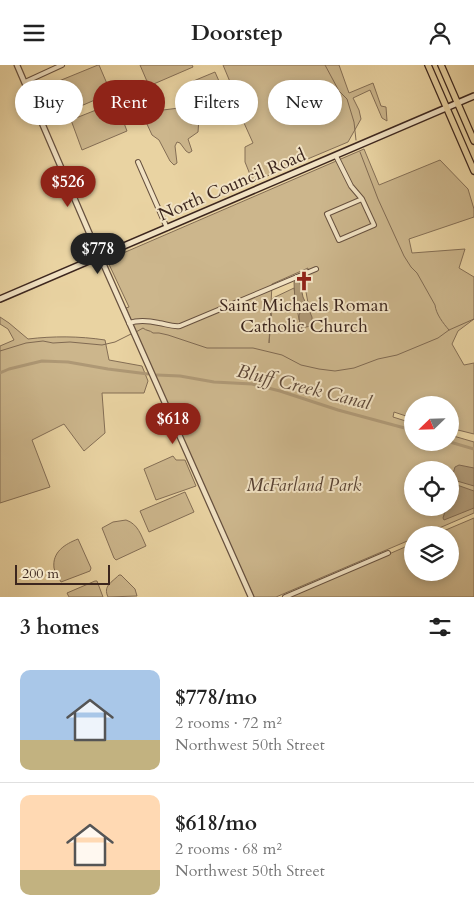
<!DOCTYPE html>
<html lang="en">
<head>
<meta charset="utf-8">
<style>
	:root { --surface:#fff; --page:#f2f2f2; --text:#222; --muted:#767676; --line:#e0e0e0; --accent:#8f2418 }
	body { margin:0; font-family:Cardo,serif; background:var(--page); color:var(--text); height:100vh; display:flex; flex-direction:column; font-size:19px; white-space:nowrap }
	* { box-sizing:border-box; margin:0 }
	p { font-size:16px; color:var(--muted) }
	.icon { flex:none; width:28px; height:28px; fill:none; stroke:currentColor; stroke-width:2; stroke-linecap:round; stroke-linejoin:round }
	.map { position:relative; height:532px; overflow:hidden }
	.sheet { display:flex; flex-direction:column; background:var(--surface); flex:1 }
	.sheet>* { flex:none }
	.top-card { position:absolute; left:15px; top:15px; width:445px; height:45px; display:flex; gap:10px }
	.needle { width:32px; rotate:247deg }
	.tools { position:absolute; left:404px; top:331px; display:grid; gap:10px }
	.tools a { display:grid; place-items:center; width:55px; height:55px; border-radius:50%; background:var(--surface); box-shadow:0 2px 8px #0003; font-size:25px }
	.scale { position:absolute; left:15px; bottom:12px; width:95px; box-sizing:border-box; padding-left:5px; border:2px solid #3c261e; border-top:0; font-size:14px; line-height:18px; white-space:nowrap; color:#3c261e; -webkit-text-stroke:4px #f1e2c3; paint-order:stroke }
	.price { position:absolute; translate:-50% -42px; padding:0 11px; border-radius:18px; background:var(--accent); color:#fff; font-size:16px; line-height:32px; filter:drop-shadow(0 1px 2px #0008) }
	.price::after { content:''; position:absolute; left:50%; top:30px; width:15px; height:11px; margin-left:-8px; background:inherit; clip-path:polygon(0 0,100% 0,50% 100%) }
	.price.current { background:#222; color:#fff }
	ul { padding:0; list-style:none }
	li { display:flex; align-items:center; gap:15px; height:125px; padding:0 20px }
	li+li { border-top:1px solid var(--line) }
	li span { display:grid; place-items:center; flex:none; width:140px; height:100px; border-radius:10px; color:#555 }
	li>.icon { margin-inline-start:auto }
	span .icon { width:60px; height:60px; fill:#fffc; stroke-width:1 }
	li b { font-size:21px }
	h2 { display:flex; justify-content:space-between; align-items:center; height:60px; padding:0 20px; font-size:21px }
	.chip { padding:0 18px; border-radius:22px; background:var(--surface); box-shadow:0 2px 8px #0003; font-size:18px; line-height:45px }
	.chip.current { background:var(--accent); color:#fff }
	header { display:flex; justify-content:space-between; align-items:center; height:65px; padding:0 20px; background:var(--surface); font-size:22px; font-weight:700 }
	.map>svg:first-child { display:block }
	.green { fill:#ccb68c; stroke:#846e55; fill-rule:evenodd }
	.water { fill:#ae9875; stroke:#806a52 }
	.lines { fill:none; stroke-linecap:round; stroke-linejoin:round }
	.stream { stroke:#806a52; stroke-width:1 }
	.canal { stroke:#ae9875; stroke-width:3 }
	.minor-casing { stroke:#67513f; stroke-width:6 }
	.tertiary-casing { stroke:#67513f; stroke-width:7 }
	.secondary-casing { stroke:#3c261e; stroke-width:8 }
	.trunk-casing { stroke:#3c261e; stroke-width:8 }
	.minor { stroke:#f1e2c3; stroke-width:4 }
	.tertiary { stroke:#f1e2c3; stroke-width:4.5 }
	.secondary { stroke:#f1e2c3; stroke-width:5 }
	.trunk { stroke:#e9d3a2; stroke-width:5.5 }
	.labels { text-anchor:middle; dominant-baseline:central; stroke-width:4; stroke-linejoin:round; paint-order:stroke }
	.street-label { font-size:18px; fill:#3c261e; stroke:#f1e2c3 }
	.poi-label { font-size:18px; fill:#3c261e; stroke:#f1e2c3 }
	.park-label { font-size:18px; font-style:italic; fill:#594334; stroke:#f1e2c3 }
	.water-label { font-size:19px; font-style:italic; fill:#5e4838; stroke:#f1e2c3 }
</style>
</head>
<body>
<header><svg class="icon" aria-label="menu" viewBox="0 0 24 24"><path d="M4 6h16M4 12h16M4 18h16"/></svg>Doorstep<svg class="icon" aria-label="person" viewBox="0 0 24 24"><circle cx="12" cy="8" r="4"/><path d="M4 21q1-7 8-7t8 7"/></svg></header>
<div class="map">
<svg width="474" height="532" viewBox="0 0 474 532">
	<rect width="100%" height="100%" fill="#e9d3a2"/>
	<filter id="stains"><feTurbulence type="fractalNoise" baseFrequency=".004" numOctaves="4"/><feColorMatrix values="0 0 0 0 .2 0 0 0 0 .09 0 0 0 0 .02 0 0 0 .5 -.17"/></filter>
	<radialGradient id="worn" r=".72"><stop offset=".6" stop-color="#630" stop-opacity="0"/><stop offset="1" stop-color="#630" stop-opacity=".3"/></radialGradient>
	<g class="green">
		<polygon points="98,0 99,0 111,28 67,47 54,18"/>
		<polygon points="140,0 192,0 193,2 149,21"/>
		<polygon points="223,0 339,0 349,28 373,18 381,41 386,42 387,56 382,53 370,25 353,33 359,45 361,54 348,77 253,117 245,97 245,82 253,78 240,49 226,54 219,37 213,40 199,53 198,67 188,74 192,86 189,88 186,86 180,78 177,77 175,81 177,98 174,100 170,96 159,75 152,70 141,46 147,43 151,49 155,46 195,41 233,24"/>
		<polygon points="215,7 222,23 198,33 191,17"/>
		<polygon points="116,37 127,66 82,85 71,55"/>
		<path d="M364 84 379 120 440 95 468 124 474 144V152L409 174 412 188 465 184 459 203 474 212V254L458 266 452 279 464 300 474 298V369L450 363V340H412V353L394 347 393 352 412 358V378H450V370L474 377V448L423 470H412V474L276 532H254L150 300 126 243 129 242 107 195ZM308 203 304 216 312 260 299 255 294 223 273 233 269 278 272 219ZM412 405H450V442H412Z"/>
		<path d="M0 252 9 258 28 274C53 271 79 271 105 275L109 295 142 301 148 316 144 328H102L105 368 84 386 64 359 32 375 50 422 0 438V281L14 275 8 264 0 259Z"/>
		<polygon points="173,391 176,395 185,395 196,421 156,435 144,404"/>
		<polygon points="185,427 194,447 149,467 140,446"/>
		<polygon points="474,453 474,532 290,532 412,479 412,508 450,508 450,470 434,470"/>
		<path d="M126 455C138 459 141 470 146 481L116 495 114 493 102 463 113 457Z"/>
		<path d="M78 474 91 503 90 506 61 517C59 513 55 508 54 503 52 487 65 479 78 474Z"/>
		<path d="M119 510H121L135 524 137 531 108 532C103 521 111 518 119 510Z"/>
		<polygon points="95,516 97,516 103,532 69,532 67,528"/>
	</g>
	<g class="water">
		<polygon points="298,215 300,218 303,232 312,252 312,261 300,263 299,250 300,248 295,238 294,217"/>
		<polygon points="459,400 474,403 474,421 457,416 452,412 455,402"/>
		<polygon points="457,420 474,426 474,443 444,455 443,453 446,443 450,442 450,432 453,422"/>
	</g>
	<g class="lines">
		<g class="stream">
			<polyline points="325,0 339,26 347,34 354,57 356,75"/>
			<path d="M360 87 378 134 404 191 411 202 417 208 435 240C436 249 443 258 449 265"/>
			<path d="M136 267 143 263C146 266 150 265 153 268H159L168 270 207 283H253L282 290 301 300 319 304 335 306 354 303 378 294 397 290 438 273 449 265 474 254"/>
			<polyline points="0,286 26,278 43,276 53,278 70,277 102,280 115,277 131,269"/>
		</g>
		<g class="canal">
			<polyline points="0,308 9,304 42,296 68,297 108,304 148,309"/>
			<polyline points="157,310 180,311 214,317 252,319 280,326 338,345 412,365"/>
			<polyline points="450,377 474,384"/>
		</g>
		<defs>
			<g id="minor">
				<polyline points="25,17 62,0"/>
				<polyline points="336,91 351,121 362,134 374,160 339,175 327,149 362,134"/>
				<polyline points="138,97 167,163"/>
				<path d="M129 258C138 255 150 256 159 258 166 259 172 262 180 261L316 204"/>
				<polyline points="285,532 388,488"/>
			</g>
			<polyline id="tertiary" points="17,0 97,186 102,196 251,532"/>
			<polyline id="secondary" points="0,234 474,31"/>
			<g id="trunk">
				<polyline points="428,0 474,106"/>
				<polyline points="441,0 474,76"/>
			</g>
		</defs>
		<use href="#minor" class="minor-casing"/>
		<use href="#tertiary" class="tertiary-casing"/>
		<use href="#secondary" class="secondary-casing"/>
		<use href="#trunk" class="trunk-casing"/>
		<use href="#minor" class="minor"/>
		<use href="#tertiary" class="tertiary"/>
		<use href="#secondary" class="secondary"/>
		<use href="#trunk" class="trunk"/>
	</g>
	<defs>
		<symbol id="church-bare" viewBox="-9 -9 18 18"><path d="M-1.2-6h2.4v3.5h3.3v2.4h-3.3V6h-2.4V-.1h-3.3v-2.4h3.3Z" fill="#8f2418" stroke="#f1e2c3" stroke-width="2.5" paint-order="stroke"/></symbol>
	</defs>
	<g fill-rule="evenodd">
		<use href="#church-bare" x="290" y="202" width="28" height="28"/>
	</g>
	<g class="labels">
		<g class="street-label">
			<text transform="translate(232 120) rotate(-23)">North Council Road</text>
		</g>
		<g class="poi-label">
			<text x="304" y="240">Saint Michaels Roman<tspan x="304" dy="21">Catholic Church</tspan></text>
		</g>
		<g class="park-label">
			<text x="304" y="420">McFarland Park</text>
		</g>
		<g class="water-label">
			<text transform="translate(304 322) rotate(14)">Bluff Creek Canal</text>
		</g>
	</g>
	<rect width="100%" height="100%" filter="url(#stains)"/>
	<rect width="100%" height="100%" fill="url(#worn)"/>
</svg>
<div class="tools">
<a><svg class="needle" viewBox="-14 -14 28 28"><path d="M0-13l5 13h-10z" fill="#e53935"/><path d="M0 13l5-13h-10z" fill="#767676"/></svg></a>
<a><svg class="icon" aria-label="locate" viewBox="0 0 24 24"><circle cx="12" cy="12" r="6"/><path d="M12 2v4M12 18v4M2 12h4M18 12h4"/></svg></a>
<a><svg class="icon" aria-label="layers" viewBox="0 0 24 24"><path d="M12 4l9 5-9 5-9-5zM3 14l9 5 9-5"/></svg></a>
</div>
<div class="scale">200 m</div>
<b class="price" style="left:68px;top:143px">$526</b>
<b class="price current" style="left:98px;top:210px">$778</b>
<b class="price" style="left:173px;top:380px">$618</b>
<div class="top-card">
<a class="chip">Buy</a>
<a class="chip current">Rent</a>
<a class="chip">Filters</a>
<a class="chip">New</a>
</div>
</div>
<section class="sheet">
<h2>3 homes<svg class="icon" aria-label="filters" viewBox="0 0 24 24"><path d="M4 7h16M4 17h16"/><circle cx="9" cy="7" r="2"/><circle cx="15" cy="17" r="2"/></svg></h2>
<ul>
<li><span style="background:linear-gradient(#a9c7e8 70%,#c2b280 0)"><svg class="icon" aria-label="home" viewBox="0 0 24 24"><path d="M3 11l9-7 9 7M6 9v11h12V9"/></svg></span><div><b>$778/mo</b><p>2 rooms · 72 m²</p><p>Northwest 50th Street</p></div></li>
<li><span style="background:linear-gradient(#ffd9b3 75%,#c2b280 0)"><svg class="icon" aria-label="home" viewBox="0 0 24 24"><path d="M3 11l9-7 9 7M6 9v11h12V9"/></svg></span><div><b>$618/mo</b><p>2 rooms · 68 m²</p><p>Northwest 50th Street</p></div></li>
</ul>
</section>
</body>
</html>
